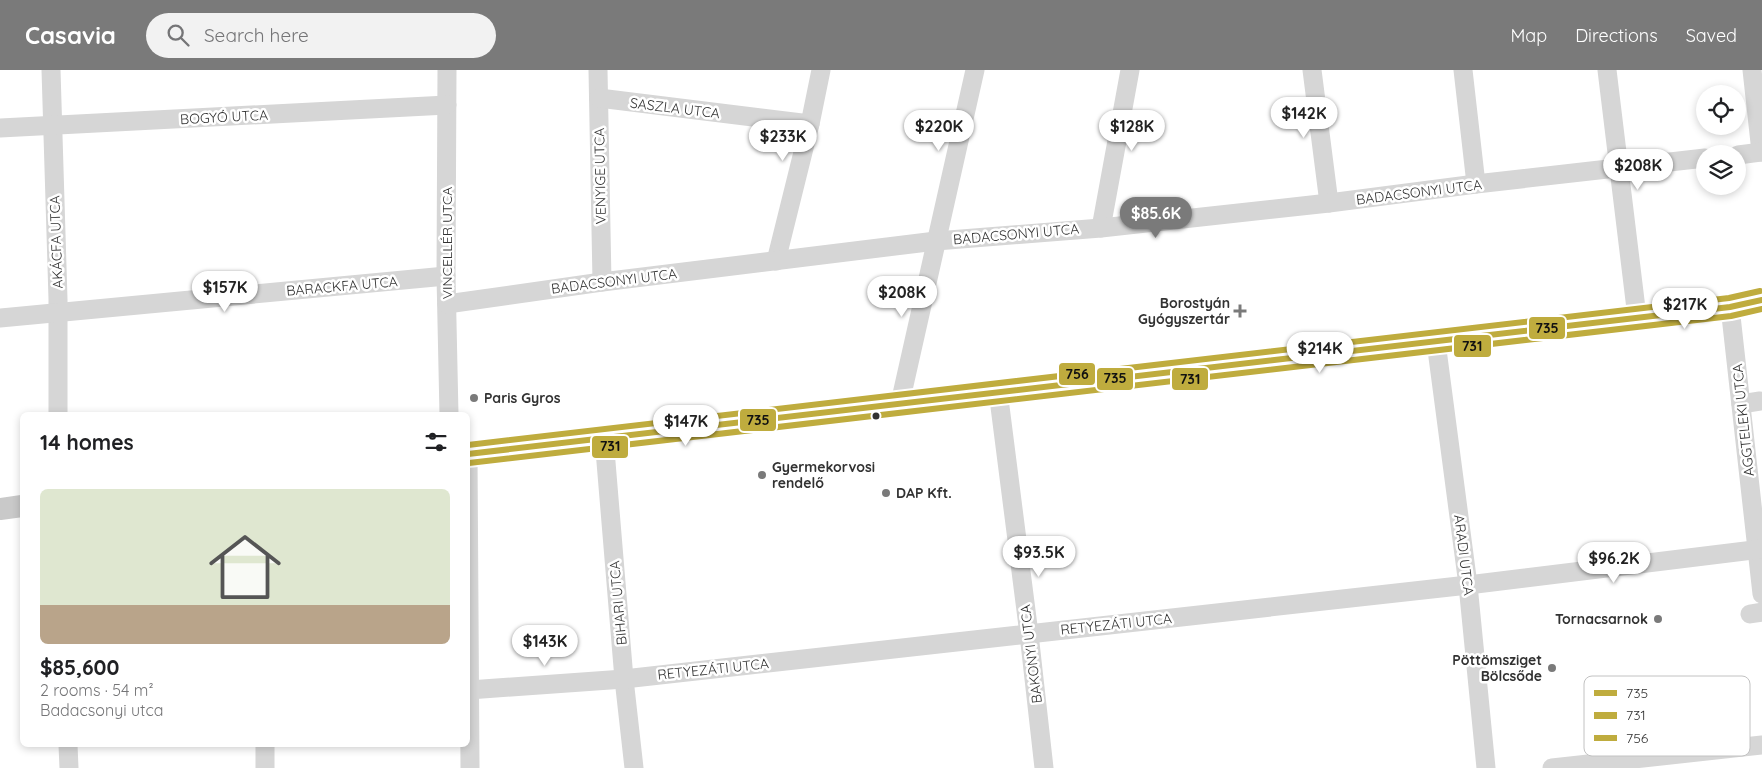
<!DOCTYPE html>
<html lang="en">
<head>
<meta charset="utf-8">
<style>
	:root { --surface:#fff; --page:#f2f2f2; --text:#202124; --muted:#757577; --line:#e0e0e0; --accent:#7a7a7a }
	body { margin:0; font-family:Quicksand,sans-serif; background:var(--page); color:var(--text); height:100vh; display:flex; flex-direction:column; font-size:19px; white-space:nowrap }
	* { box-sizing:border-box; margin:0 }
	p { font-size:16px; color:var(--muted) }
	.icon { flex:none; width:28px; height:28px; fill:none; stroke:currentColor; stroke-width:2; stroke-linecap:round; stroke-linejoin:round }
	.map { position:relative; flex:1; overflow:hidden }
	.drawer { position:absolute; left:20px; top:342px; width:450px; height:335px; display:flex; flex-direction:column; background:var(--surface); border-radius:8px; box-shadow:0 2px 8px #0003 }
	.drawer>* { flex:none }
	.controls { position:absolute; left:1696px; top:15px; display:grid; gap:10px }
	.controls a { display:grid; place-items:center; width:50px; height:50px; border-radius:50%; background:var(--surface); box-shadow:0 2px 8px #0003; font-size:25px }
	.price { position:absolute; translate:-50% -42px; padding:0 11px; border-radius:18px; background:#fff; color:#222; font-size:16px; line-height:32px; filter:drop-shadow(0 1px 2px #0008) }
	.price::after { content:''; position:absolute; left:50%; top:30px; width:15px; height:11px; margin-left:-8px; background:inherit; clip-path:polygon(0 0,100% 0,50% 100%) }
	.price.current { background:var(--accent); color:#fff }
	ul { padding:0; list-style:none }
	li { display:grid; align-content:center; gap:10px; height:265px; padding:0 20px }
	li+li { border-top:1px solid var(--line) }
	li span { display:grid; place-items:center; height:155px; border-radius:8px; color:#555 }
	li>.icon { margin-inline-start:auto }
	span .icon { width:90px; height:90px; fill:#fffc; stroke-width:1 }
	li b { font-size:21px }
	h2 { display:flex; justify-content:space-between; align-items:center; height:60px; padding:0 20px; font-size:21px }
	header { display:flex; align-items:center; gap:30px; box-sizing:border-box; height:70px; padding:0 25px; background:var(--accent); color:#fff }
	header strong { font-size:24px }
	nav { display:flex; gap:28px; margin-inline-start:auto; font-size:18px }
	.search { width:350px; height:45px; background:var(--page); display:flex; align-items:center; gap:12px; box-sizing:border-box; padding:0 18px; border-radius:28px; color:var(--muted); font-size:19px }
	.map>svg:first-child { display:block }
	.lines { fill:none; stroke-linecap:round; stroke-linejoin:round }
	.minor { stroke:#d6d6d6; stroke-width:19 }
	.major { stroke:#c9c9c9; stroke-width:22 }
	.bus-1-casing { stroke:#fff; stroke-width:10 }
	.bus-2-casing { stroke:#fff; stroke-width:10 }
	.bus-3-casing { stroke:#fff; stroke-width:10 }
	.bus-1 { stroke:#bfac3e; stroke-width:6 }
	.bus-2 { stroke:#bfac3e; stroke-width:6 }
	.bus-3 { stroke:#bfac3e; stroke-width:6 }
	.poi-dot { fill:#7a7a7a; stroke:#fff; stroke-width:2 }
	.bus-dot { fill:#323232; stroke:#fff; stroke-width:2 }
	.labels { text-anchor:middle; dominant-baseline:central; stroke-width:5; stroke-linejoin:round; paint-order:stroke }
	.street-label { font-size:14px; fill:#323232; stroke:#fff }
	.poi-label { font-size:14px; font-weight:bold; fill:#323232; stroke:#fff; text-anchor:end }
	.key { fill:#fff; stroke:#c2c2c2; stroke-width:1 }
	.key-label { font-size:14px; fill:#323232 }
	.line-badge { stroke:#fff; stroke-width:2 }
	.pale-badge-label { font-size:14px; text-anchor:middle; font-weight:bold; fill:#111 }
</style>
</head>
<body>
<header>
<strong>Casavia</strong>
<div class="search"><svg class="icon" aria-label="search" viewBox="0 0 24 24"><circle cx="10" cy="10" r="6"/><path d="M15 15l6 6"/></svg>Search here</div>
<nav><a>Map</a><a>Directions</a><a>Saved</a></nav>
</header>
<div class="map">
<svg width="1762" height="698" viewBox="0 0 1762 698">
	<rect width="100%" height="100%" fill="#fff"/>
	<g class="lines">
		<g class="minor">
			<polyline points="51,0 58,229 58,345"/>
			<polyline points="447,0 446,206 449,345"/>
			<polyline points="598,0 602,212"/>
			<polyline points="1312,0 1329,133"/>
			<polyline points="1463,0 1476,114"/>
			<polyline points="1607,0 1637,247"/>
			<polyline points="1752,0 1761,82"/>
			<polyline points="599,28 810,54"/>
			<polyline points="0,58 447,35"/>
			<polyline points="1738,85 1762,82"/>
			<polyline points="1101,158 1130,0"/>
			<polyline points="776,191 810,54 821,0"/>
			<polyline points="447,234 602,212 936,171 1101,158 1329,133 1476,114 1705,88"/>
			<polyline points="1730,237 1762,524"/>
			<polyline points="0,248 446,206"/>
			<polyline points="1436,272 1468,515 1486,698"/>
			<polyline points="998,321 1029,564 1044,698"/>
			<polyline points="900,333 975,0"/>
			<polyline points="1741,334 1760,331"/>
			<polyline points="604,368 624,609 634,698"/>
			<polyline points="468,384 470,698"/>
			<polyline points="1750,544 1762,542"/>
			<polyline points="469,620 624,609 1468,515 1762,479"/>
			<polyline points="68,675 69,698"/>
			<polyline points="265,698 265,675"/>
			<polyline points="1552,698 1762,675"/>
		</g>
		<g class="major">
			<polyline points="468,384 1730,237 1762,230"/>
			<polyline points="0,439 22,436"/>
		</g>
		<defs>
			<polyline id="bus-1" points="468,384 1730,237 1762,230"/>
			<polyline id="bus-2" points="469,393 1731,246 1762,239"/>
			<polyline id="bus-3" points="468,375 1729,228 1760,221"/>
		</defs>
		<use href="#bus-1" class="bus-1-casing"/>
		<use href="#bus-2" class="bus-2-casing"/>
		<use href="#bus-3" class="bus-3-casing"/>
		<use href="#bus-1" class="bus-1"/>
		<use href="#bus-2" class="bus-2"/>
		<use href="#bus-3" class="bus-3"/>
	</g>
	<g class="poi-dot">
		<path d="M1237.5 233.5h5v5h5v5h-5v5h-5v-5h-5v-5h5z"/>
		<circle cx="474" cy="328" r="5"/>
		<circle cx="762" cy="405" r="5"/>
		<circle cx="886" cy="423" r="5"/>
		<circle cx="1658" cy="549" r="5"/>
		<circle cx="1552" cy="598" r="5"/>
	</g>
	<circle class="bus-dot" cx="876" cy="346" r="4.5"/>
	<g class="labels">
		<g class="street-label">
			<text transform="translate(675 38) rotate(7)">SASZLA UTCA</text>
			<text transform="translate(224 47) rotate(-3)">BOGYÓ UTCA</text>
			<text transform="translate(600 106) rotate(-91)">VENYIGE UTCA</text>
			<text transform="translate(1419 122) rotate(-7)">BADACSONYI UTCA</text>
			<text transform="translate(1016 164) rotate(-5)">BADACSONYI UTCA</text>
			<text transform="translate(56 172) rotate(-92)">AKÁCFA UTCA</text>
			<text transform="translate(447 173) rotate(-90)">VINCELLÉR UTCA</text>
			<text transform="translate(614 211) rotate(-7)">BADACSONYI UTCA</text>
			<text transform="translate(342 216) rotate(-5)">BARACKFA UTCA</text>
			<text transform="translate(1743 350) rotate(-96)">AGGTELEKI UTCA</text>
			<text transform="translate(1464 485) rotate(83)">ARADI UTCA</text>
			<text transform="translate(618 533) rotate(-95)">BIHARI UTCA</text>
			<text transform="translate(1116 554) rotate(-6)">RETYEZÁTI UTCA</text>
			<text transform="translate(1031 584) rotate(-97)">BAKONYI UTCA</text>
			<text transform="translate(713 599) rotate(-6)">RETYEZÁTI UTCA</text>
		</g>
		<g class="poi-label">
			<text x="1230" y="233">Borostyán<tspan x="1230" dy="16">Gyógyszertár</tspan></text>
			<text x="484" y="328" text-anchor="start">Paris Gyros</text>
			<text x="772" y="397" text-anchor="start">Gyermekorvosi<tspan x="772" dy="16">rendelő</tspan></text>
			<text x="896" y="423" text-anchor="start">DAP Kft.</text>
			<text x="1648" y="549">Tornacsarnok</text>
			<text x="1542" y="590">Pöttömsziget<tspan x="1542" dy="16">Bölcsőde</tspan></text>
		</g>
	</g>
	<rect x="1584" y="606" width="166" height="80" rx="8" class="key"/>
	<rect x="1594" y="620" width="23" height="6" fill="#bfac3e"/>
	<rect x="1594" y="642" width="23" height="7" fill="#bfac3e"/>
	<rect x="1594" y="665" width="23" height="6" fill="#bfac3e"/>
	<g class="key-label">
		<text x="1626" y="628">735</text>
		<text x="1626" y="650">731</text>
		<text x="1626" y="673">756</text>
	</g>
	<g class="line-badge">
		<rect x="1528" y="246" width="38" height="24" rx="5" fill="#bfac3e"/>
		<rect x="1453" y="264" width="39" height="24" rx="5" fill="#bfac3e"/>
		<rect x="1058" y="292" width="38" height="24" rx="5" fill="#bfac3e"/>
		<rect x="1096" y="297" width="38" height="24" rx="5" fill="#bfac3e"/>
		<rect x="1171" y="297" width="38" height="24" rx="5" fill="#bfac3e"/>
		<rect x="739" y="338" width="38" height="24" rx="5" fill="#bfac3e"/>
		<rect x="591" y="365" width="38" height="24" rx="5" fill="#bfac3e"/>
	</g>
	<g class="pale-badge-label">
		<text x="1547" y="263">735</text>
		<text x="1472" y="281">731</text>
		<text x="1077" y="309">756</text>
		<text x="1115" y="313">735</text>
		<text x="1190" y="314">731</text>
		<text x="758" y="355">735</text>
		<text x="610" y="381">731</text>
	</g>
</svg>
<div class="controls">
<a><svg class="icon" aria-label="locate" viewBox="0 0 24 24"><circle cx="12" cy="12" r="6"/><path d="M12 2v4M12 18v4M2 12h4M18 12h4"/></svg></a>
<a><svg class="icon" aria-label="layers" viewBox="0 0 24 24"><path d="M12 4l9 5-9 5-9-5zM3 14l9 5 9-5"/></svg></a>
</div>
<b class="price" style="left:1304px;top:69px">$142K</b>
<b class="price" style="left:939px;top:82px">$220K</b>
<b class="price" style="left:1132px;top:82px">$128K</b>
<b class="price" style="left:783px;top:92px">$233K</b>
<b class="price" style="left:1638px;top:121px">$208K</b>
<b class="price current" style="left:1156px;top:169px">$85.6K</b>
<b class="price" style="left:225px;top:243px">$157K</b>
<b class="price" style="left:902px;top:248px">$208K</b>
<b class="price" style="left:1685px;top:260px">$217K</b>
<b class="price" style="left:1320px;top:304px">$214K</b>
<b class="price" style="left:686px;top:377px">$147K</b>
<b class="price" style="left:1039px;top:508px">$93.5K</b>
<b class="price" style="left:1614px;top:514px">$96.2K</b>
<b class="price" style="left:545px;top:597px">$143K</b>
<section class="drawer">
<h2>14 homes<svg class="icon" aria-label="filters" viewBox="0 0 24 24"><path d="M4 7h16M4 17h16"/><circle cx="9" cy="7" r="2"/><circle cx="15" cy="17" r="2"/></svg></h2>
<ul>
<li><span style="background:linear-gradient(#dfe7d0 75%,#b9a48a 0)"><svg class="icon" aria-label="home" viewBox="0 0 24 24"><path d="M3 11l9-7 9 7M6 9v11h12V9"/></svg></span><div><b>$85,600</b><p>2 rooms · 54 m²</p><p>Badacsonyi utca</p></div></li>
</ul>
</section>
</div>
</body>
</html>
